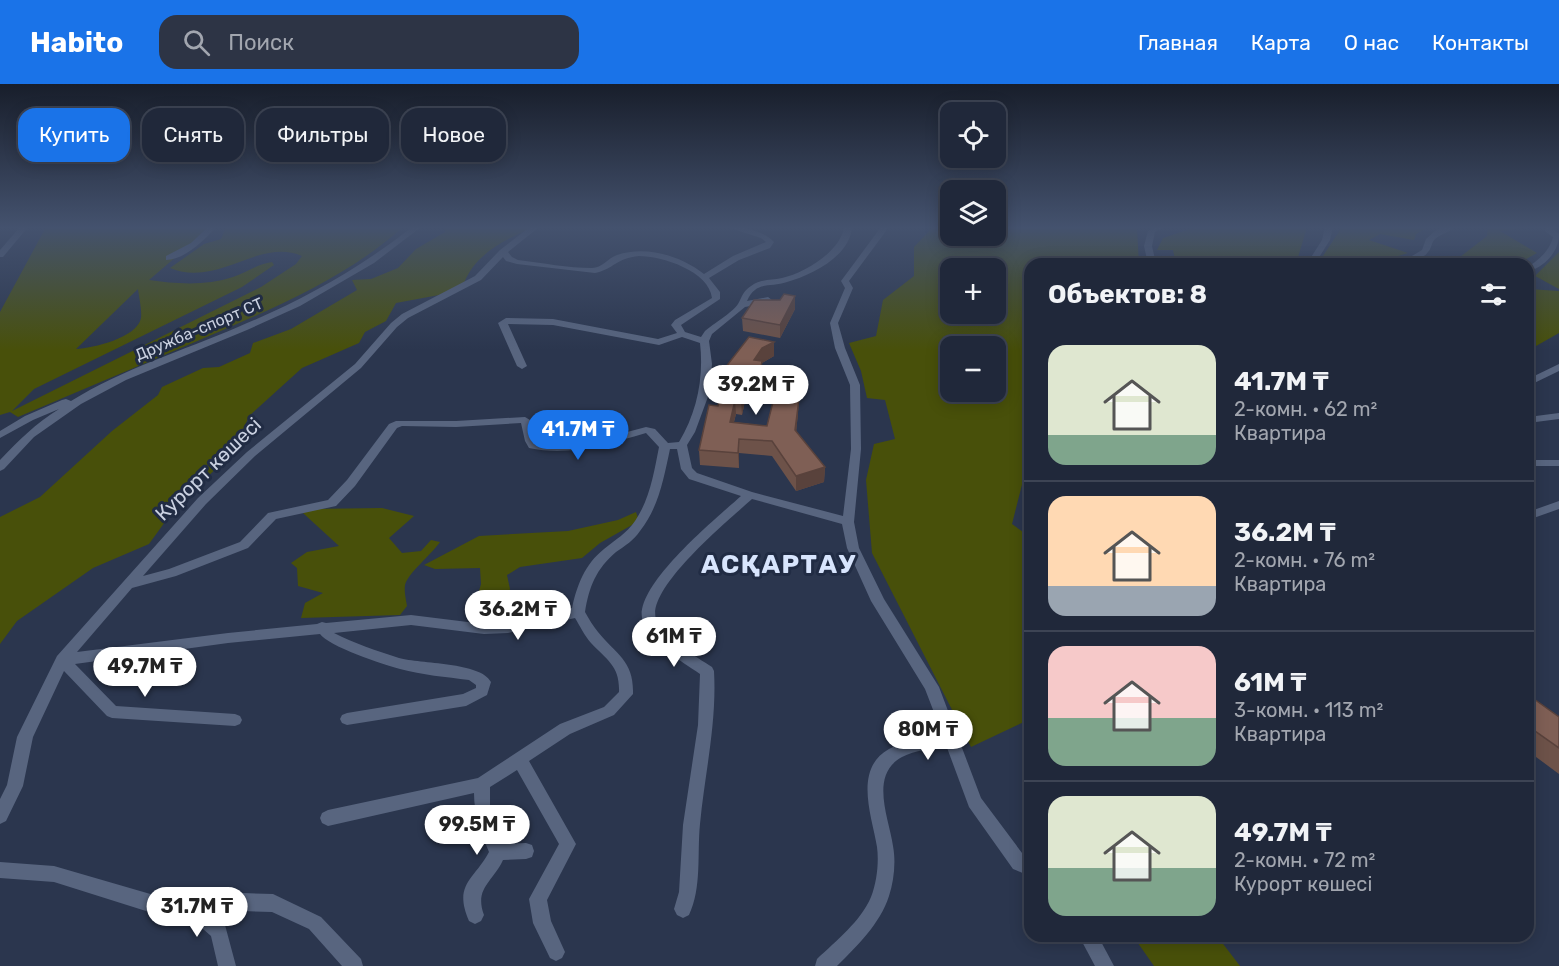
<!DOCTYPE html>
<html lang="ru">
<head>
<meta charset="utf-8">
<style>
	:root { --surface:#20283a; --page:#2d3445; --text:#f1f3f6; --muted:#a2a6af; --line:#3d4454; --accent:#1a73e8 }
	body { margin:0; font-family:Rubik,sans-serif; background:var(--page); color:var(--text); height:100vh; display:flex; flex-direction:column; font-size:22px; white-space:nowrap }
	* { box-sizing:border-box; margin:0 }
	p { font-size:20px; color:var(--muted) }
	.icon { flex:none; width:33px; height:33px; fill:none; stroke:currentColor; stroke-width:2; stroke-linecap:round; stroke-linejoin:round }
	.map { position:relative; flex:1; overflow:hidden }
	.details { position:absolute; left:1024px; top:174px; width:510px; height:684px; display:flex; flex-direction:column; background:var(--surface); border-radius:18px; box-shadow:0 3px 15px #0003,0 0 0 2px var(--line) }
	.details>* { flex:none }
	.guide { position:absolute; left:18px; top:24px; width:570px; height:54px; display:flex; gap:12px }
	.tools { position:absolute; left:940px; top:18px; display:grid; gap:12px }
	.tools a { display:grid; place-items:center; width:66px; height:66px; border-radius:12px; background:var(--surface); box-shadow:0 3px 15px #0003,0 0 0 2px var(--line); font-size:30px }
	.price { position:absolute; translate:-50% -51px; padding:0 14px; border-radius:21px; background:#fff; color:#222; font-size:20px; line-height:39px; filter:drop-shadow(0 2px 3px #0008) }
	.price::after { content:''; position:absolute; left:50%; top:36px; width:18px; height:14px; margin-left:-9px; background:inherit; clip-path:polygon(0 0,100% 0,50% 100%) }
	.price.selected { background:var(--accent); color:#fff }
	ul { padding:0; list-style:none }
	li { display:flex; align-items:center; gap:18px; height:150px; padding:0 24px }
	li+li { border-top:2px solid var(--line) }
	li span { display:grid; place-items:center; flex:none; width:168px; height:120px; border-radius:18px; color:#555 }
	li>.icon { margin-inline-start:auto }
	span .icon { width:72px; height:72px; fill:#fffc; stroke-width:1 }
	li b { font-size:26px }
	h2 { display:flex; justify-content:space-between; align-items:center; height:72px; padding:0 24px; font-size:26px }
	.tag { padding:0 21px; border-radius:18px; background:var(--surface); box-shadow:0 3px 15px #0003,0 0 0 2px var(--line); font-size:21px; line-height:54px }
	.tag.selected { background:var(--accent); color:#fff }
	header { display:flex; align-items:center; gap:36px; box-sizing:border-box; height:84px; padding:0 30px; background:var(--accent); color:#fff }
	header strong { font-size:28px }
	nav { display:flex; gap:33px; margin-inline-start:auto; font-size:21px }
	.search { width:420px; height:54px; background:var(--page); display:flex; align-items:center; gap:15px; box-sizing:border-box; padding:0 21px; border-radius:18px; color:var(--muted); font-size:22px }
	.map>svg:first-child { display:block }
	.green { fill:#48500a; fill-rule:evenodd }
	.lines { fill:none; stroke-linecap:round; stroke-linejoin:round }
	.street { fill:#58657f; fill-rule:evenodd }
	.wall { fill:#6d5249 }
	.shaded-wall { fill:#59423c }
	.building { fill:#7f5f55; stroke:#59423c; stroke-width:1.5 }
	.labels { text-anchor:middle; dominant-baseline:central; stroke-width:6; stroke-linejoin:round; paint-order:stroke }
	.far-street-label { font-size:16px; fill:#cad1e1; stroke:#212c44 }
	.street-label { font-size:20px; fill:#cad1e1; stroke:#212c44 }
	.district-label { font-size:26px; font-weight:bold; letter-spacing:1.5px; fill:#d8e5fd; stroke:#212c44 }
</style>
</head>
<body>
<header>
<strong>Habito</strong>
<div class="search"><svg class="icon" aria-label="search" viewBox="0 0 24 24"><circle cx="10" cy="10" r="6"/><path d="M15 15l6 6"/></svg>Поиск</div>
<nav><a>Главная</a><a>Карта</a><a>О нас</a><a>Контакты</a></nav>
</header>
<div class="map">
<svg width="1559" height="882" viewBox="0 0 1559 882">
	<rect width="100%" height="100%" fill="#2b364e"/>
	<g class="green">
		<path d="M46 143H211L149 196C176 200 206 202 233 193 246 189 257 180 272 178L274 181 242 203 34 305 12 327 261 203 296 180 302 172C259 153 219 204 170 184L204 160 221 155 226 143H403C344 196 267 227 195 258 136 283 77 308 18 333L10 328 0 331V228ZM138 205C139 213 142 226 141 234 137 254 93 264 76 265Z"/>
		<path d="M443 143H533C505 156 476 169 464 199L439 211 396 219 386 237 365 248 359 259 302 284 249 332 234 368 178 420 149 460 93 484 17 537 0 560V433L40 413 112 347 158 311 162 303 203 284 219 283 250 269 253 259 291 245 357 206 352 196 371 195 398 184 416 165 445 148Z"/>
		<path d="M933 143H951V152H996V143H1142L1137 145 1139 180H1030V369L1012 440 1030 453V635L971 663 872 469 866 396 874 360 895 355 885 316 867 314 861 287 849 259 876 252 883 216 914 192V163ZM951 184H996V230H951ZM951 262H996V308H951Z"/>
		<polygon points="1196,143 1307,143 1296,180 1176,180 1173,166 1157,166 1163,154"/>
		<path d="M1342 143H1429L1416 150 1414 156 1380 150 1369 156 1408 169C1379 178 1352 187 1321 175Z"/>
		<polygon points="1488,143 1535,143 1500,147 1537,169 1517,180 1451,180 1487,152"/>
		<polygon points="1559,168 1559,205 1535,192"/>
		<polygon points="1529,205 1559,207 1559,249 1529,266"/>
		<path d="M382 424 414 432 389 454 402 469 421 467 431 456 440 458C431 471 408 489 405 501 404 507 406 516 407 522L400 531 301 534 305 519 323 509 298 502 297 484 291 479 307 468 339 462 303 429 311 425Z"/>
		<polygon points="636,428 638,434 632,441 600,459 582,474 520,483 507,491 510,505 502,522 511,523 510,537 494,540 479,539 472,532 481,500 480,484 435,485 424,481 479,452 568,447 618,436"/>
		<polygon points="1133,852 1217,852 1240,882 1154,882"/>
	</g>
	<g class="lines">
		<g class="street">
			<polygon points="20,143 28,143 3,173 0,173 0,166"/>
			<path d="M208 143H216C205 156 184 176 166 176V172L191 159Z"/>
			<path d="M412 143H421L374 179 300 222 247 246 126 296 81 320 34 353 4 385 0 387V376C18 357 36 339 59 325L33 336 0 354V347L25 332 62 316 66 315 71 317C123 285 182 267 238 243 301 217 359 185 412 143Z"/>
			<path d="M530 143H539L508 168 512 173 518 176C543 179 568 184 592 184 602 184 608 174 617 171 646 161 681 172 704 190L733 172 766 158 761 154 727 143C743 143 763 146 774 158L770 164 739 176 709 194 720 208V215L681 241 685 248 701 253 705 247C713 240 732 229 738 220 742 213 743 207 751 202 762 194 771 197 782 194 805 189 841 167 844 143H852C850 172 812 191 787 198 770 204 756 196 747 217L768 213 772 216 771 218 745 223 712 250 709 257 712 280 709 310 695 348 687 361 692 384 697 389 752 408 843 432 851 365 850 301 835 264 830 239 845 204 841 197 881 143H889L849 197 853 204 838 239 845 264 860 301 861 365 854 438 859 464 884 515 939 603 981 714 1025 773 1030 776V792L1013 785 969 723 946 661C932 665 915 666 902 673 869 691 889 734 893 762 896 778 894 797 889 812 880 840 857 862 837 882H815L817 875C836 857 861 837 871 813 877 798 879 778 877 763 872 732 853 685 889 665 905 656 924 653 942 649L925 605 871 517 847 464 842 440 752 415C730 435 646 504 656 535 661 553 697 573 712 583L714 587C717 639 705 688 700 740 697 769 702 804 689 831L683 834 677 831 674 825 679 808 683 741 698 641 700 590C680 576 652 561 643 538 630 504 718 433 741 412L689 395 681 385 677 365H670C664 393 659 423 640 447 634 456 625 462 616 468 596 485 589 503 585 528 589 535 593 542 598 548 617 571 634 577 633 610L614 631 570 650 529 677 576 760 547 816 551 837 565 868 562 874 556 877 550 874 533 839 529 815 559 760 517 686 490 703V723L503 760 526 759 532 761 534 767 532 773 526 775 503 776C493 798 474 804 484 831L481 837 475 840 469 837C453 800 474 796 489 768 481 748 474 731 474 709L328 742 322 739 320 734 322 729 328 726 478 694 560 640 604 623 619 608C620 582 607 576 591 559 584 551 580 542 575 534L508 549 484 550 411 541 334 549C354 559 377 567 399 574 420 580 481 578 491 598L487 611 466 622 347 641 342 639 340 635 342 631 347 629 463 610 476 604V601L469 596C446 593 422 591 400 585 384 581 328 562 320 550L228 559 75 580 116 622 235 630 240 632 242 636 240 640 235 642 112 634 107 632 64 587 33 653 23 702 6 737 0 740V715L7 701 17 653 57 572 198 414 247 368 355 280 391 239 402 230 475 192 500 166ZM639 172C662 172 709 187 712 214L675 236 671 241 677 249 658 255 553 235 506 234 498 239 517 282 522 285 527 282 508 240 553 241 659 261 682 253 700 259C704 294 697 328 679 358L668 359 655 345 646 343 582 360 537 359 530 336 525 333 456 337H396L389 340 347 396 328 416 268 429 240 458 169 485 143 492 206 420 255 372 361 284 397 243 408 234 481 196 503 173 506 177 517 180 595 189C614 185 616 174 639 172ZM521 339 525 357 529 364C569 373 608 360 646 349L659 363C654 388 650 415 635 437 627 449 615 456 604 465 585 480 577 501 572 524L508 539 484 540 411 531 326 539 322 538 317 540 228 549 77 568 132 504 176 492 248 464 276 435 336 422 355 402 397 344 402 342 456 343Z"/>
			<polygon points="1154,143 1164,143 1155,148 1152,162 1156,180 1148,180 1144,162 1148,147"/>
			<polygon points="1325,143 1333,143 1330,156 1318,175 1324,180 1315,180 1310,175 1322,156"/>
			<path d="M1446 143H1456C1449 148 1441 150 1435 155 1431 159 1432 164 1428 168 1420 179 1401 180 1388 180L1412 172 1422 166 1426 155 1435 147Z"/>
			<path d="M1545 143H1553L1552 144 1559 150C1559 168 1545 182 1528 188V183C1540 175 1550 166 1553 153L1545 147Z"/>
			<polygon points="1559,280 1559,287 1528,302 1528,295"/>
			<polygon points="1559,329 1559,335 1528,339 1528,333"/>
			<rect x="1528" y="376" width="31" height="6"/>
			<polygon points="1559,417 1559,425 1528,436 1528,428"/>
			<polygon points="0,778 54,782 171,816 242,809 273,810 321,833 361,875 363,882 342,882 309,845 272,828 242,827 210,830 225,841 236,882 218,882 211,852 203,845 54,798 0,794"/>
			<polygon points="1079,852 1098,852 1114,882 1095,882"/>
		</g>
	</g>
	<g class="wall">
		<polygon points="795,212 795,225 780,254 743,247 742,234 780,216"/>
		<polygon points="774,258 774,272 762,279 762,291 760,304 748,303 742,331 736,330 734,338 767,342 798,329 796,348 825,383 824,398 796,407 772,372 739,369 739,384 700,381 699,366 718,322"/>
		<polygon points="1528,618 1559,633 1559,690 1528,667"/>
	</g>
	<g class="shaded-wall">
		<polygon points="795,212 795,225 780,254 780,241"/>
		<polygon points="774,258 774,272 762,279 762,291 760,304 760,290 761,280 755,290 754,276 762,264"/>
		<polygon points="748,289 748,303 742,331 741,317"/>
		<polygon points="799,315 798,329 795,360 795,346"/>
		<polygon points="735,316 736,330 730,352 730,338"/>
		<polygon points="739,355 739,384 738,369"/>
		<polygon points="825,383 824,398 796,407 796,392"/>
	</g>
	<g class="building">
		<polygon points="784,210 795,212 780,241 742,234 754,216 780,216"/>
		<polygon points="749,253 774,258 762,264 754,276 762,277 760,290 748,289 741,317 735,316 730,338 767,342 774,314 799,315 795,346 825,383 796,392 772,357 739,355 738,369 699,366 709,321 718,322 725,284"/>
		<polygon points="1534,615 1559,633 1559,664 1528,642 1528,618"/>
	</g>
	<linearGradient id="sky" x2="0" y2="1"><stop stop-color="#181e2b"/><stop offset="0.54" stop-color="#44526e"/><stop offset="1" stop-color="#44526e" stop-opacity="0"/></linearGradient>
	<rect width="1559" height="266" fill="url(#sky)"/>
	<g class="labels">
		<g class="far-street-label">
			<text transform="translate(199 245) rotate(-23)">Дружба-спорт СТ</text>
		</g>
		<g class="street-label">
			<text transform="translate(208 385) rotate(-44)">Курорт көшесі</text>
		</g>
		<g class="district-label">
			<text x="779" y="480">АСҚАРТАУ</text>
		</g>
	</g>
</svg>
<div class="tools">
<a><svg class="icon" aria-label="locate" viewBox="0 0 24 24"><circle cx="12" cy="12" r="6"/><path d="M12 2v4M12 18v4M2 12h4M18 12h4"/></svg></a>
<a><svg class="icon" aria-label="layers" viewBox="0 0 24 24"><path d="M12 4l9 5-9 5-9-5zM3 14l9 5 9-5"/></svg></a>
<a>+</a>
<a>−</a>
</div>
<b class="price" style="left:756px;top:332px">39.2M ₸</b>
<b class="price selected" style="left:578px;top:377px">41.7M ₸</b>
<b class="price" style="left:518px;top:557px">36.2M ₸</b>
<b class="price" style="left:674px;top:584px">61M ₸</b>
<b class="price" style="left:145px;top:614px">49.7M ₸</b>
<b class="price" style="left:928px;top:677px">80M ₸</b>
<b class="price" style="left:477px;top:772px">99.5M ₸</b>
<b class="price" style="left:197px;top:854px">31.7M ₸</b>
<div class="guide">
<a class="tag selected">Купить</a>
<a class="tag">Снять</a>
<a class="tag">Фильтры</a>
<a class="tag">Новое</a>
</div>
<section class="details">
<h2>Объектов: 8<svg class="icon" aria-label="filters" viewBox="0 0 24 24"><path d="M4 7h16M4 17h16"/><circle cx="9" cy="7" r="2"/><circle cx="15" cy="17" r="2"/></svg></h2>
<ul>
<li><span style="background:linear-gradient(#dfe7d0 75%,#7fa58c 0)"><svg class="icon" aria-label="home" viewBox="0 0 24 24"><path d="M3 11l9-7 9 7M6 9v11h12V9"/></svg></span><div><b>41.7M ₸</b><p>2-комн. · 62 m²</p><p>Квартира</p></div></li>
<li><span style="background:linear-gradient(#ffd9b3 75%,#9aa5b1 0)"><svg class="icon" aria-label="home" viewBox="0 0 24 24"><path d="M3 11l9-7 9 7M6 9v11h12V9"/></svg></span><div><b>36.2M ₸</b><p>2-комн. · 76 m²</p><p>Квартира</p></div></li>
<li><span style="background:linear-gradient(#f6c9c9 60%,#7fa58c 0)"><svg class="icon" aria-label="home" viewBox="0 0 24 24"><path d="M3 11l9-7 9 7M6 9v11h12V9"/></svg></span><div><b>61M ₸</b><p>3-комн. · 113 m²</p><p>Квартира</p></div></li>
<li><span style="background:linear-gradient(#dfe7d0 60%,#7fa58c 0)"><svg class="icon" aria-label="home" viewBox="0 0 24 24"><path d="M3 11l9-7 9 7M6 9v11h12V9"/></svg></span><div><b>49.7M ₸</b><p>2-комн. · 72 m²</p><p>Курорт көшесі</p></div></li>
</ul>
</section>
</div>
</body>
</html>
